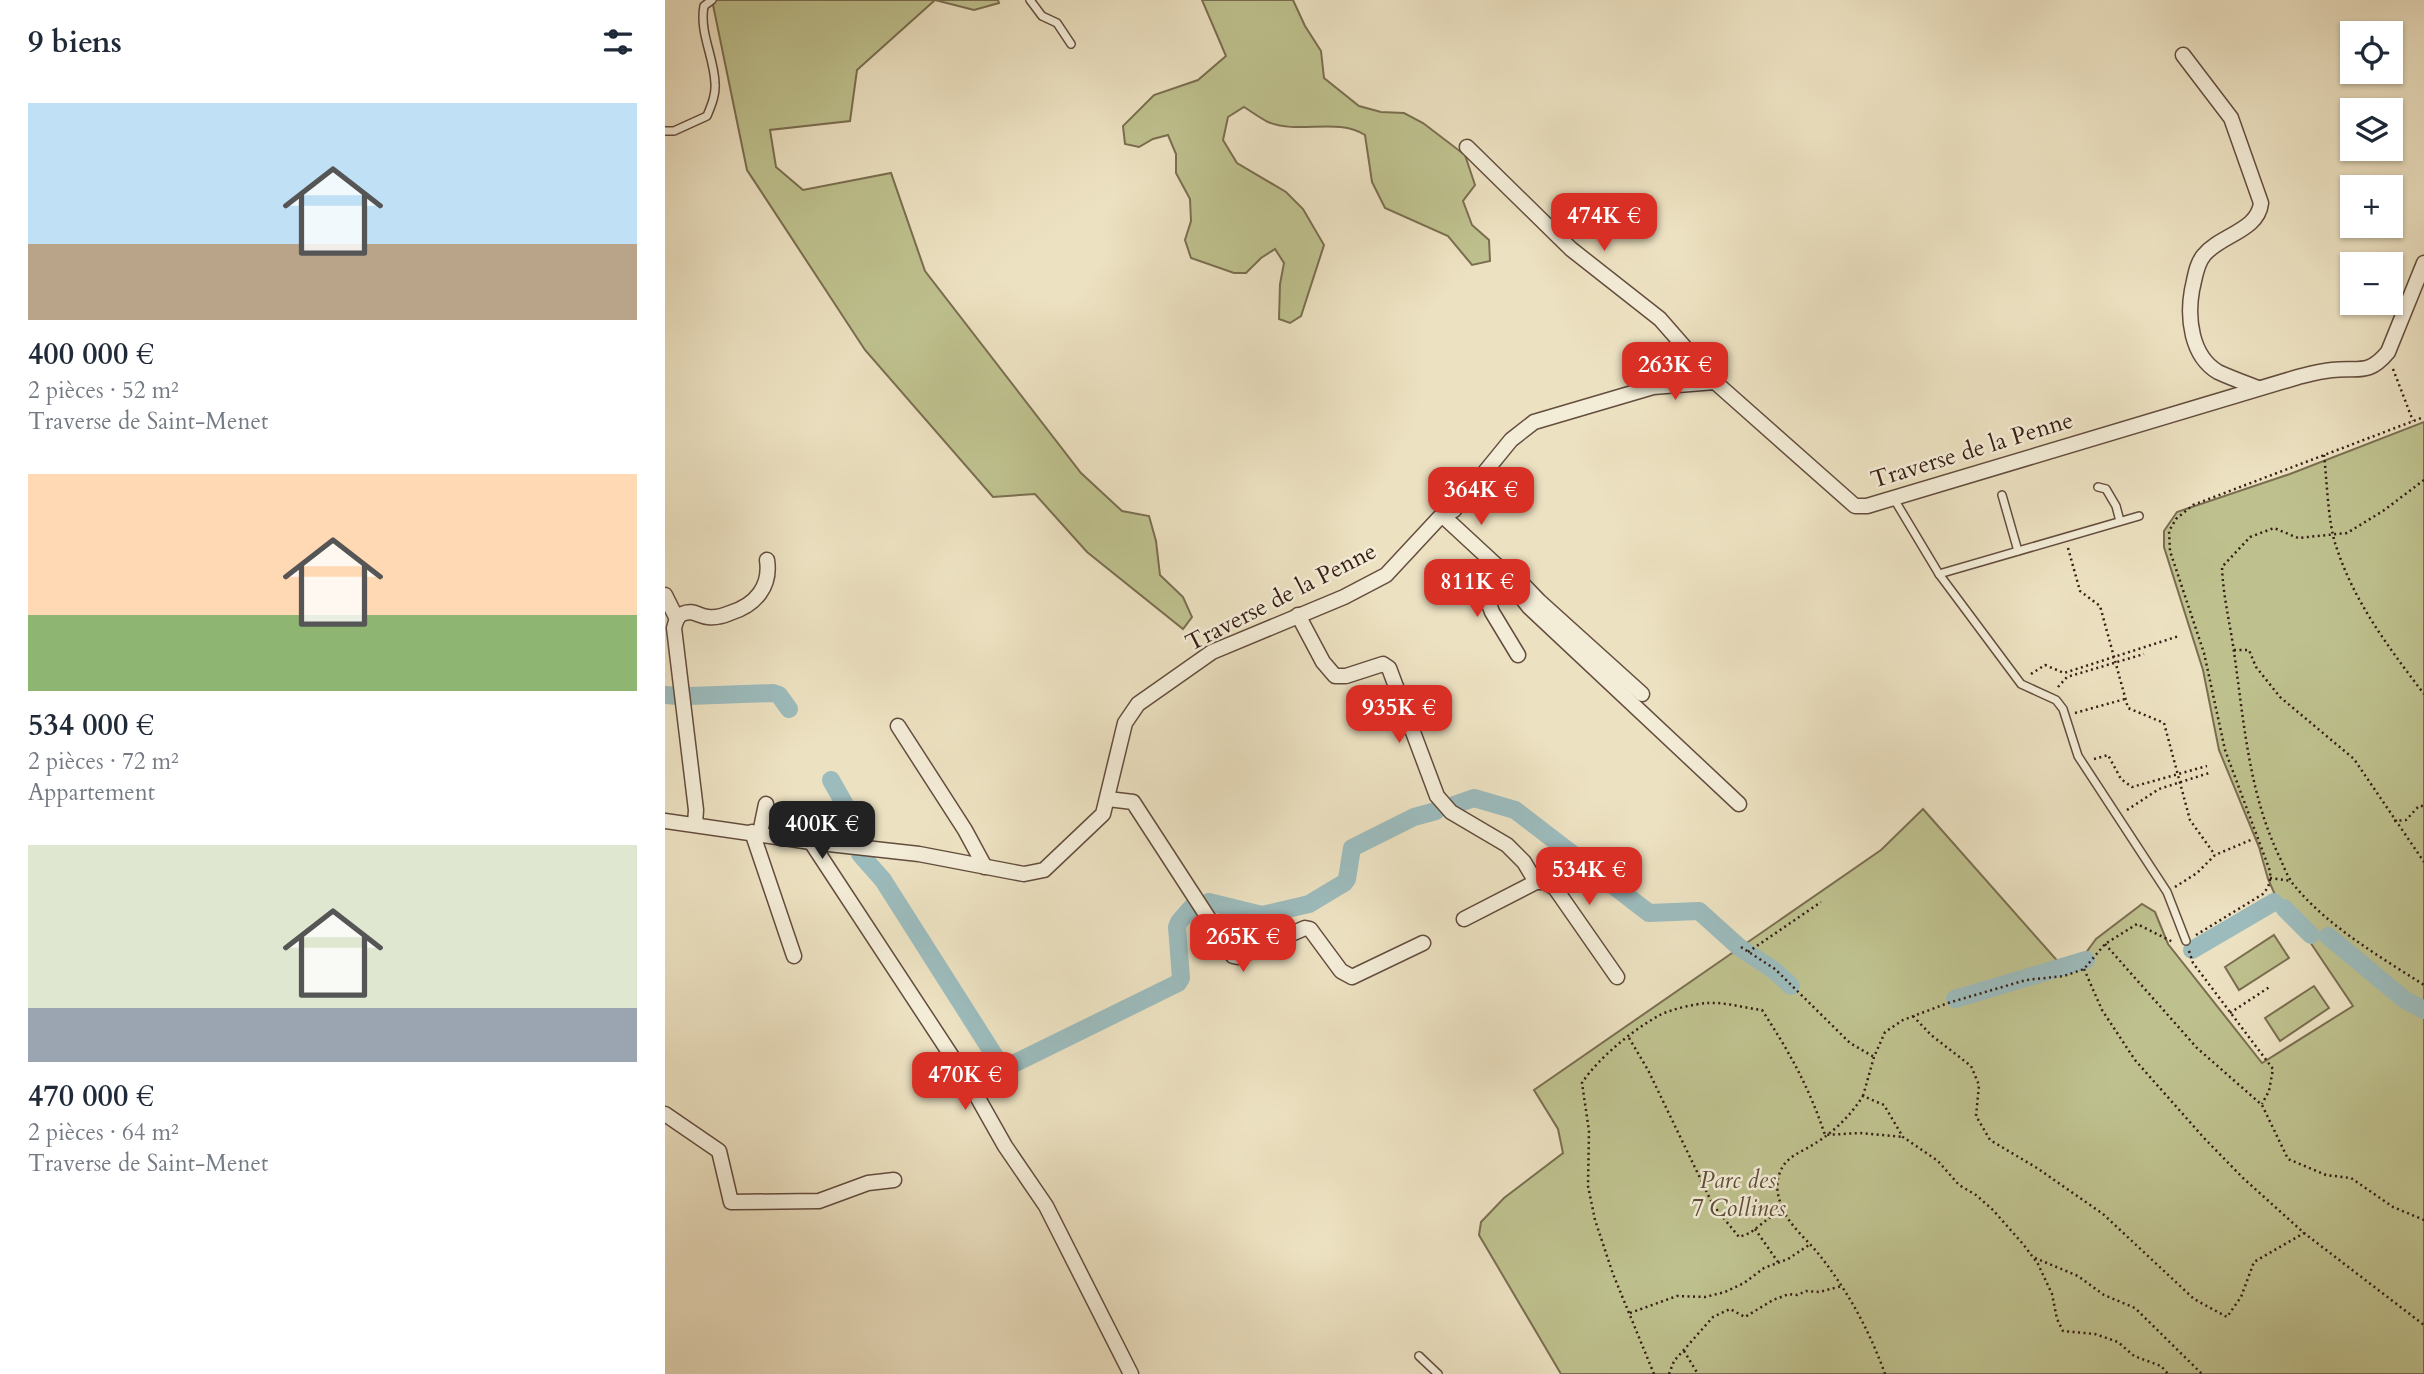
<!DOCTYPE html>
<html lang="fr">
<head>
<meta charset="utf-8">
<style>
	:root { --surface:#fff; --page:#f6f6f7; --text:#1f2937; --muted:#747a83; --accent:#d93025 }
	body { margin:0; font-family:Cardo,serif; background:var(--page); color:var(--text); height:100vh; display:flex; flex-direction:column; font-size:26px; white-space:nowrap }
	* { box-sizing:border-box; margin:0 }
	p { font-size:23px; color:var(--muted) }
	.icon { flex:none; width:38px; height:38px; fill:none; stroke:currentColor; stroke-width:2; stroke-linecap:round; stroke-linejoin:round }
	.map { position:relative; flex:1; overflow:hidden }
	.panel { display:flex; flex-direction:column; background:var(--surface); width:665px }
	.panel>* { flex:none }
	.fabs { position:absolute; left:1675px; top:21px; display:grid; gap:14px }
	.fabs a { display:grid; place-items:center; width:63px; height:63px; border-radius:0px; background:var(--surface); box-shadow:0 2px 5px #0004; font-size:35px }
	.price { position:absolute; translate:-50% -60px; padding:0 16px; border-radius:14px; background:var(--accent); color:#fff; font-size:23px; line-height:46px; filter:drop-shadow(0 2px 4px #0008) }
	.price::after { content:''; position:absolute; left:50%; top:42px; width:21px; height:16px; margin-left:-10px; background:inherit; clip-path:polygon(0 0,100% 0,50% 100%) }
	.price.on { background:#222; color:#fff }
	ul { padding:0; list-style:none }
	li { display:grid; align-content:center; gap:14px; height:371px; padding:0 28px }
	li span { display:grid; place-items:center; height:217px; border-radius:0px; color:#555 }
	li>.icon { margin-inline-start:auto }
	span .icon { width:126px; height:126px; fill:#fffc; stroke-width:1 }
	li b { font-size:30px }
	h2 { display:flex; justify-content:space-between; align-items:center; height:84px; padding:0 28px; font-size:30px }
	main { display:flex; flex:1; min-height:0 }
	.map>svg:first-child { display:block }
	.green { fill:#bec18e; stroke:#7a6e50; stroke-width:2 }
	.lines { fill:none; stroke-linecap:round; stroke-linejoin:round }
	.canal { stroke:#9cbbbc; stroke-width:18 }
	.lane-casing { stroke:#644d3e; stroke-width:10 }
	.street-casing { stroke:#644d3e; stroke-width:17 }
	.path { stroke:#361c13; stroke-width:2.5; stroke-dasharray:2 3.5; stroke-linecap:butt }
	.lane { stroke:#f3ecd7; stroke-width:7 }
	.street { stroke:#f3ecd7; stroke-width:14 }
	.labels { text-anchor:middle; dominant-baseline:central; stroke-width:5; stroke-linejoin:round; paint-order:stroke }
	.street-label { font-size:24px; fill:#361c13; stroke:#f3ecd7 }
	.park-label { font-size:24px; font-style:italic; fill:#5f4e38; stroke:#f3ecd7 }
</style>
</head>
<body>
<main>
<section class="panel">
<h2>9 biens<svg class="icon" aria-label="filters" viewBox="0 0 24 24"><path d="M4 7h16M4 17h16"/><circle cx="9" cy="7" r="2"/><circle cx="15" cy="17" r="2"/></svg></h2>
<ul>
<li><span style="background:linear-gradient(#bfe0f5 65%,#b9a48a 0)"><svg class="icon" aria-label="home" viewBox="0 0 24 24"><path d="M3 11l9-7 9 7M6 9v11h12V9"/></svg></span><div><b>400 000 €</b><p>2 pièces · 52 m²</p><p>Traverse de Saint-Menet</p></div></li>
<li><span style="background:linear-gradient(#ffd9b3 65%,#8fb573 0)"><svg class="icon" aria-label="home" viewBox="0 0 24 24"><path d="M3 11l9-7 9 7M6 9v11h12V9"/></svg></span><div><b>534 000 €</b><p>2 pièces · 72 m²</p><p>Appartement</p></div></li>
<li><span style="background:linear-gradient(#dfe7d0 75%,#9aa5b1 0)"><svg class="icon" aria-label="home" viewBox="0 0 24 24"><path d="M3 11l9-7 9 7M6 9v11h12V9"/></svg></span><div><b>470 000 €</b><p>2 pièces · 64 m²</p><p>Traverse de Saint-Menet</p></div></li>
</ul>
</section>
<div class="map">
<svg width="1759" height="1374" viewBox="0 0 1759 1374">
	<rect width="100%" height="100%" fill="#ece1c1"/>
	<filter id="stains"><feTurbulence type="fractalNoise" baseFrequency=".00286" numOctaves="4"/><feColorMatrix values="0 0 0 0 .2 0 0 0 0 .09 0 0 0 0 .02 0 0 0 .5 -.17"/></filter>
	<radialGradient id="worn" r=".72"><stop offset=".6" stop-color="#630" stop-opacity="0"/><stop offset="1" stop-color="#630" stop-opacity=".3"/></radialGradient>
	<g class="green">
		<polygon points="47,0 270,0 192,70 185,121 105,130 111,167 138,190 226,173 260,271 416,473 457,511 484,516 491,541 495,575 518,597 527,617 518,629 422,552 370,494 328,497 200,350 82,170"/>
		<polygon points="270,0 333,0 334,3 309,10"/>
		<path d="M537 0H628L640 26 656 51 659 78 694 106 716 112 739 113 758 123 800 155 810 185 798 201 807 225 824 240 825 261 807 265 783 236 720 208 707 182 700 135C672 117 634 135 603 122 595 118 587 112 579 107L563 117 558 140 572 163 621 192 638 209 659 245 636 316 625 323 614 319 615 284 619 263 610 249 596 258 581 273H569L526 258 520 240 526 221 525 199 511 173V154L503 135 488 139 474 147 460 144 458 126 489 95 533 80 561 56Z"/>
		<polygon points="1759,422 1759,1374 896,1374 814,1235 816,1222 839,1198 898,1153 893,1129 869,1090 1216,850 1258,809 1396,965 1412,965 1431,939 1477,904 1490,912 1503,944 1597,1063 1688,1006 1643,939 1614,904 1603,879 1594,847 1554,750 1538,670 1499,547 1499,531 1512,512 1625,474"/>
		<polygon points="1609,935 1624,958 1574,990 1560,967"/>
		<polygon points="1649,986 1664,1008 1615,1041 1600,1018"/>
	</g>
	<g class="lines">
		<g class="canal">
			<polyline points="0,695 13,696"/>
			<polyline points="24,696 108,693 114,695 124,709"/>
			<polyline points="166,780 193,828 195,843"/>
			<polyline points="789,805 809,798 850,810 984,913 1034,911 1074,947 1110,971 1126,986"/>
			<polyline points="195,854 218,880 338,1069 513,983 516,978 512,927 514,922 528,906"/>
			<polyline points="544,902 597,915 644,904 679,883 682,879 687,848 749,817 771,811"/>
			<polyline points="1619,908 1646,935"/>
			<polyline points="1663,936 1740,1000 1759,1010"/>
			<polyline points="1527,950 1609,902"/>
			<polyline points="1290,999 1421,960"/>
		</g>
		<defs>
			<g id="lane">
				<polyline points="365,0 377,16 392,23 406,44"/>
				<path d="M0 131H9L42 116C46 106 51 95 50 83 49 57 34 32 39 6L47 0"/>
				<polyline points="1433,487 1441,489 1451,506 1455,521"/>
				<polyline points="1337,495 1353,551"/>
				<polyline points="1229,499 1274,574 1356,684 1391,700 1398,709 1413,756 1502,892 1521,941"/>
				<polyline points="1274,574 1474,516"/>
				<polyline points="754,1356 773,1374"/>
			</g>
			<g id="street">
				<path d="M1518 55 1566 118 1596 203C1593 231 1555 235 1539 255 1531 264 1530 278 1527 290 1522 318 1526 356 1553 372 1566 378 1580 383 1593 388"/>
				<polyline points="802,147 906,249 995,319 1050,382"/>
				<polyline points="778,516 831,565 864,607 1074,804"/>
				<polyline points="831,565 820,593 827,612 853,655"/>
				<polyline points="848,574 874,601 977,694"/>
				<polyline points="0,595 12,619"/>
				<polyline points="633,615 658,662 670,676 681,676 718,664 724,668 772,796 786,812 842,845 859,862 871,882"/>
				<polyline points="233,726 300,830 320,867"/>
				<polyline points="443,799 468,802 568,956 573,957 640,928 645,929 676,971 687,977 758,943"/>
				<path d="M0 821 146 842 254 854 348 872 359 874 379 870 438 814 460 723 473 704 547 652 679 597 721 575 774 518 789 510 846 440 869 422 988 387 1050 382 1190 506H1202L1633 377C1645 374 1656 371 1667 370 1694 367 1703 376 1723 352L1759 263"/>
				<path d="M30 824 31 810 9 628C11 622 11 617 17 614 28 609 33 616 43 617 51 618 58 616 65 613 91 605 106 586 102 560"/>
				<polyline points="87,832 129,956"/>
				<polyline points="95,833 101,804"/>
				<polyline points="146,842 305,1084 340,1146 381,1206 466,1374"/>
				<polyline points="799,919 871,882 880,882 890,888 952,977"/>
				<polyline points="0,1114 54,1151 66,1202 154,1201 203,1183 229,1180"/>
			</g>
		</defs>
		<use href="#lane" class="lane-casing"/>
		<use href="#street" class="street-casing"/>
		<g class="path">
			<polyline points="1728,369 1748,421"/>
			<path d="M1659 455C1662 481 1663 523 1671 546 1689 602 1724 648 1759 694"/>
			<path d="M1759 480 1718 511 1682 533 1633 538 1609 528 1585 537 1557 567C1558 596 1565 623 1569 652 1579 722 1584 796 1616 860 1619 868 1623 877 1628 884 1662 926 1714 956 1759 985"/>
			<polyline points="1403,548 1415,591 1435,606 1463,708 1499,723 1525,820 1550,855"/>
			<polyline points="1569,650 1584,650 1591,667 1615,697 1689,759 1759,862"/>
			<polyline points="1366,674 1380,665 1399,673 1514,636"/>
			<polyline points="1393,687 1402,677 1479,654"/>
			<polyline points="1410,713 1460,699"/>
			<polyline points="1429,759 1443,755 1456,779 1467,787 1542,766"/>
			<polyline points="1462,810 1494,789 1544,773"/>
			<polyline points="1729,821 1741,820 1754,806 1759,806"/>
			<polyline points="1605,878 1626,881"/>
			<polyline points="1510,887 1532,873 1550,855 1588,839"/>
			<path d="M1531 935 1598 894C1604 887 1606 881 1605 871L1560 750 1539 653 1505 551 1504 531 1511 519 1528 505 1759 417"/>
			<polyline points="1440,944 1532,1048 1597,1105 1623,1159 1661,1175 1686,1178 1728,1207 1759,1220"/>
			<polyline points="1076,947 1110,969 1185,1043 1209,1057"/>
			<polyline points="1524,951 1528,963 1608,1069 1604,1091 1597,1104"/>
			<polyline points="1083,952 1156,902"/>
			<polyline points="1419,969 1437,1010 1470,1060 1539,1138 1578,1178 1639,1233 1759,1325"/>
			<polyline points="1565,1013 1606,986"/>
			<polyline points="1248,1016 1266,1035 1306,1066 1314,1085 1311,1116 1325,1140 1372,1168 1438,1214 1529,1299 1562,1317 1576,1297 1589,1262 1639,1233"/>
			<polyline points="964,1038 983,1070 1048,1205 1074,1237 1085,1233 1117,1208"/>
			<polyline points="1198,1096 1209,1057 1220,1032 1238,1020 1283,1003 1361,980 1399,976 1419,969 1440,944 1472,924 1508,942"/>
			<polyline points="1090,1229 1113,1262"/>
			<polyline points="1370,1258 1413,1276 1439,1295 1470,1308 1537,1374"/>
			<polyline points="965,1313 1012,1296 1040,1297 1060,1292 1079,1283 1099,1268 1123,1259 1144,1245"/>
			<polyline points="1019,1351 1033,1374"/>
			<path d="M989 1374 948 1274 930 1220 923 1186 924 1131 917 1083C933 1058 969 1029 995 1015 1007 1009 1029 1004 1043 1003 1061 1002 1079 1008 1097 1010 1125 1053 1144 1087 1160 1135L1195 1133 1238 1137"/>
			<polyline points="1004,1374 1009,1361 1048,1317 1065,1309 1080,1317 1108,1300 1124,1294 1132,1295 1141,1291 1154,1292 1177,1286"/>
			<path d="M1220 1374C1205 1332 1184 1293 1156 1257 1144 1241 1124 1226 1117 1207 1112 1195 1110 1182 1116 1170 1122 1156 1137 1152 1149 1144 1169 1132 1186 1115 1198 1096L1219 1105 1238 1137 1273 1161 1294 1185 1311 1195 1328 1210 1358 1244 1373 1264 1387 1294 1392 1319 1398 1331 1430 1334 1453 1342 1469 1356 1496 1366 1503 1374"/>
		</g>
		<use href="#lane" class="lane"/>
		<use href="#street" class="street"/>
	</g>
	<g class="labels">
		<g class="street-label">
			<text transform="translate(1307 450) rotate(-17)">Traverse de la Penne</text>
			<text transform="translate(616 597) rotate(-27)">Traverse de la Penne</text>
		</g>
		<g class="park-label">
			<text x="1073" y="1180">Parc des<tspan x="1073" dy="28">7 Collines</tspan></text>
		</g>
	</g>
	<rect width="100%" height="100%" filter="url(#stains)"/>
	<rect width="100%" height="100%" fill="url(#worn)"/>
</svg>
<div class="fabs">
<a><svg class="icon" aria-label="locate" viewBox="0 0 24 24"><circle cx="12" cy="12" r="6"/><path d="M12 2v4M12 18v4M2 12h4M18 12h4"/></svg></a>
<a><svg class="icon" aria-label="layers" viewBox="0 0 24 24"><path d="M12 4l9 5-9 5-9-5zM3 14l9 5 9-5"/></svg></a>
<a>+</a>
<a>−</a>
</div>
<b class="price" style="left:939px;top:253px">474K €</b>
<b class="price" style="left:1010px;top:402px">263K €</b>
<b class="price" style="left:816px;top:527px">364K €</b>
<b class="price" style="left:812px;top:619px">811K €</b>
<b class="price" style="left:734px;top:745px">935K €</b>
<b class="price on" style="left:157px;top:861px">400K €</b>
<b class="price" style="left:924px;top:907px">534K €</b>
<b class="price" style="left:578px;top:974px">265K €</b>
<b class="price" style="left:300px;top:1112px">470K €</b>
</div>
</main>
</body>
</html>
